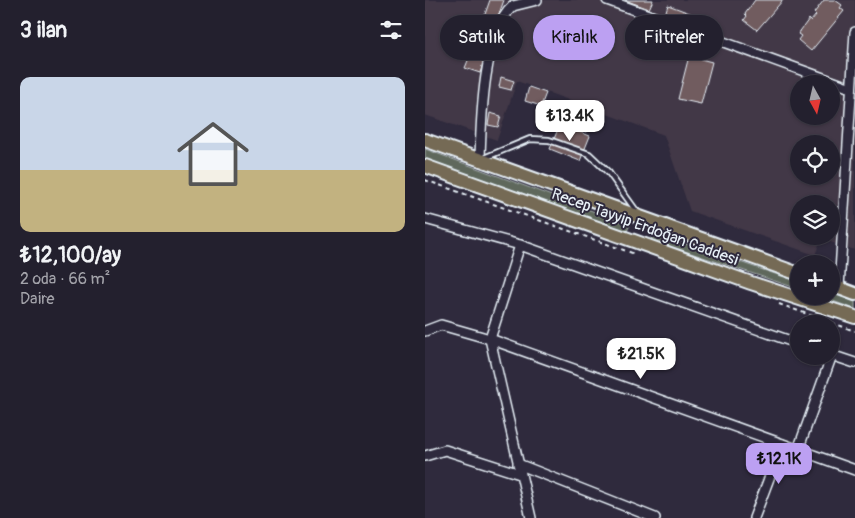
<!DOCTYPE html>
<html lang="tr">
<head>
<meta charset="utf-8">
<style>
	:root { --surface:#23202e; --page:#2f2d3a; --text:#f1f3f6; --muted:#a3a3aa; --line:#403e4a; --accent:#bca0f2 }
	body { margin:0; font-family:Pangolin,sans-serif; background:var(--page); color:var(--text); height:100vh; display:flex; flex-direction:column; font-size:19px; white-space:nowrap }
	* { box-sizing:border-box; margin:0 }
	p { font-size:16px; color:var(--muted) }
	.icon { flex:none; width:28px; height:28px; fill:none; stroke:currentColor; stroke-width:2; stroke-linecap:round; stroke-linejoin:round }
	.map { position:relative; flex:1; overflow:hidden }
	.details { display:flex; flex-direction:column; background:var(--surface); width:425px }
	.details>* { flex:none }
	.hud { position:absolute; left:15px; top:15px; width:340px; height:45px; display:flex; gap:10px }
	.needle { width:32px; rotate:172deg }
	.controls { position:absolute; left:365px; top:75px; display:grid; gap:10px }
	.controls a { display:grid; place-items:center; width:50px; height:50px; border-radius:50%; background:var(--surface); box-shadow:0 1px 4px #0004,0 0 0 1px var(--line); font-size:25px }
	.price { position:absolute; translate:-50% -42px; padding:0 11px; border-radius:10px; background:#fff; color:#222; font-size:16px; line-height:32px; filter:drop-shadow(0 1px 2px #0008) }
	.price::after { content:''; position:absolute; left:50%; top:30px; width:15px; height:11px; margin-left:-8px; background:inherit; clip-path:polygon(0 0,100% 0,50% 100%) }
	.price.on { background:var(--accent); color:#111 }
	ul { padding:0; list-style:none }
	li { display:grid; align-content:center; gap:10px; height:265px; padding:0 20px }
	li+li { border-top:1px solid var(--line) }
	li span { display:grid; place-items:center; height:155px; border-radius:10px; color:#555 }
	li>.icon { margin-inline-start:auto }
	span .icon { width:90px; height:90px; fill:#fffc; stroke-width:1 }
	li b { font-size:21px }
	h2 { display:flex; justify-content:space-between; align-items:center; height:60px; padding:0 20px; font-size:21px }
	.tag { padding:0 18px; border-radius:22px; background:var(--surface); box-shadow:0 1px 4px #0004,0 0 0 1px var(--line); font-size:18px; line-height:45px }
	.tag.on { background:var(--accent); color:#111 }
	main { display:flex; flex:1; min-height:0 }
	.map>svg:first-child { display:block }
	.built { fill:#433947; fill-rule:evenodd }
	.green { fill:#5e685c; stroke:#a3acaa }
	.building { fill:#715b5f; stroke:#e8f1f8 }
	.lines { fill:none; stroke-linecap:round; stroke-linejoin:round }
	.service-casing { stroke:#e8f1f8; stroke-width:8 }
	.minor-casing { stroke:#e8f1f8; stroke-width:12 }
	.primary-casing { stroke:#e8f1f8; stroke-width:16 }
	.path { stroke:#e8f1f8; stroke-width:2; stroke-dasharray:4 4; stroke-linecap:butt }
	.service { stroke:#2f2a3d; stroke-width:4.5 }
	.minor { stroke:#2f2a3d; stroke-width:9 }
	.primary { stroke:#756a55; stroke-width:12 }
	.labels { text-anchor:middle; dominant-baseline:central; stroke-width:4; stroke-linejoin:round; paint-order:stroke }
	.street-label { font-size:16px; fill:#e8f1f8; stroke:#2f2a3d }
</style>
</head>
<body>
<main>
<section class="details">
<h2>3 ilan<svg class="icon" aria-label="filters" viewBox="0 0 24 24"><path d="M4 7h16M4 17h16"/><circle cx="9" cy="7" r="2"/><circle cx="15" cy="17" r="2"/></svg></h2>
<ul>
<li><span style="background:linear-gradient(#c9d6e8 60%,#c2b280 0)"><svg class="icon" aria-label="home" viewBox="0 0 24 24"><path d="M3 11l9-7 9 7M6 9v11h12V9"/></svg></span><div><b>₺12,100/ay</b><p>2 oda · 66 m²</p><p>Daire</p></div></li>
</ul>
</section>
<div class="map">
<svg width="430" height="518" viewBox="0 0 430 518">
	<rect width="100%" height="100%" fill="#2f2a3d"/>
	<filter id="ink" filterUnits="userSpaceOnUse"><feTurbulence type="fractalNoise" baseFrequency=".02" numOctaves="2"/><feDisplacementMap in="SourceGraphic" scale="10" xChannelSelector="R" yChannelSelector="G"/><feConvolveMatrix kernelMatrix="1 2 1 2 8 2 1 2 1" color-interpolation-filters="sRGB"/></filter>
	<g filter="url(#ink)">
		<path class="built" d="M0 0H430V250L396 239 390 255 265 211 239 135 92 81 72 140 0 115ZM374 84H406V116H374ZM374 144H406V176H374ZM374 204H406V236H374Z"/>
		<g class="green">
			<polygon points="0,149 205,225 202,231 0,159"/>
			<polygon points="225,232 374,282 374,289 227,240"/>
			<polygon points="406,293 430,302 430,309 394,296 406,296"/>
		</g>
		<g class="building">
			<polygon points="65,0 79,0 59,56 47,51"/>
			<polygon points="200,0 228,0 224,9"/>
			<polygon points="330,0 358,0 332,30 319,20 322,16 320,14"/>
			<polygon points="399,0 410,0 417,5 415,8 419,11 386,51 373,40 376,36 373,34 384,19 386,21 391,15 389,13"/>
			<polygon points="243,5 294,24 290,33 240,14"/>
			<polygon points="46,53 60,58 55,73 40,68"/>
			<polygon points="264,56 287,62 276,104 253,99"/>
			<polygon points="76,77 89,81 86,90 74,87"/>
			<polygon points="104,87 121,93 116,106 100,101"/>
			<polygon points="144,102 170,112 162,132 137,122"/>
			<polygon points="65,113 76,116 73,127 63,125"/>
			<polygon points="135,124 165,136 155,161 125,149"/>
		</g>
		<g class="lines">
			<defs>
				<polyline id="service" points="59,158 105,139 124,140 164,154 184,173 212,212"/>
				<g id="minor">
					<polyline points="182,0 426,88"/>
					<path d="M55 159C56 121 58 32 88 6L112 0"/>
					<polyline points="0,219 95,245 374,344"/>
					<polyline points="95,245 65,339 106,518"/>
					<polyline points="414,288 430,32"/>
					<polyline points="0,331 16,325 65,339 430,470"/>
					<polyline points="406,355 430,363"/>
					<polyline points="373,450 407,355"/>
					<polyline points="0,456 20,450 95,474"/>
					<polyline points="93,464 230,518"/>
					<polyline points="329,518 357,444"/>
				</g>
				<g id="primary">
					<polyline points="0,140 374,274"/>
					<polyline points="0,166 326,283 430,317"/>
					<polyline points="406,285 430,294"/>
				</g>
			</defs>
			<use href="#service" class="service-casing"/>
			<use href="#minor" class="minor-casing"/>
			<use href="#primary" class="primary-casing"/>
			<g class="path">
				<polyline points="0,180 210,254"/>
				<polyline points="354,304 430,331"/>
			</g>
			<use href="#service" class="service"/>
			<use href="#minor" class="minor"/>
			<use href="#primary" class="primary"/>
		</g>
	</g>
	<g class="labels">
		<g class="street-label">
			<text transform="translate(220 227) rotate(20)">Recep Tayyip Erdoğan Caddesi</text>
		</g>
	</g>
</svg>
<div class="controls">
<a><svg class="needle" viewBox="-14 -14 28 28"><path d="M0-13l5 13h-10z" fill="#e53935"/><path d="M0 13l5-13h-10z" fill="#a3a3aa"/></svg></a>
<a><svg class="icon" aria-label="locate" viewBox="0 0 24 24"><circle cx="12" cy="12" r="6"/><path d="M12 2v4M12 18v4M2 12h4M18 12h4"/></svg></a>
<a><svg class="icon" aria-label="layers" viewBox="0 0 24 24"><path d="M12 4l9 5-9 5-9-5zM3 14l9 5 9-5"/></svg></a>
<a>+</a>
<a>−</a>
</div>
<b class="price" style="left:145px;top:142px">₺13.4K</b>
<b class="price" style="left:216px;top:380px">₺21.5K</b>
<b class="price on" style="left:354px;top:485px">₺12.1K</b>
<div class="hud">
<a class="tag">Satılık</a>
<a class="tag on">Kiralık</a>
<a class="tag">Filtreler</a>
</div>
</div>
</main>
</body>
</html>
